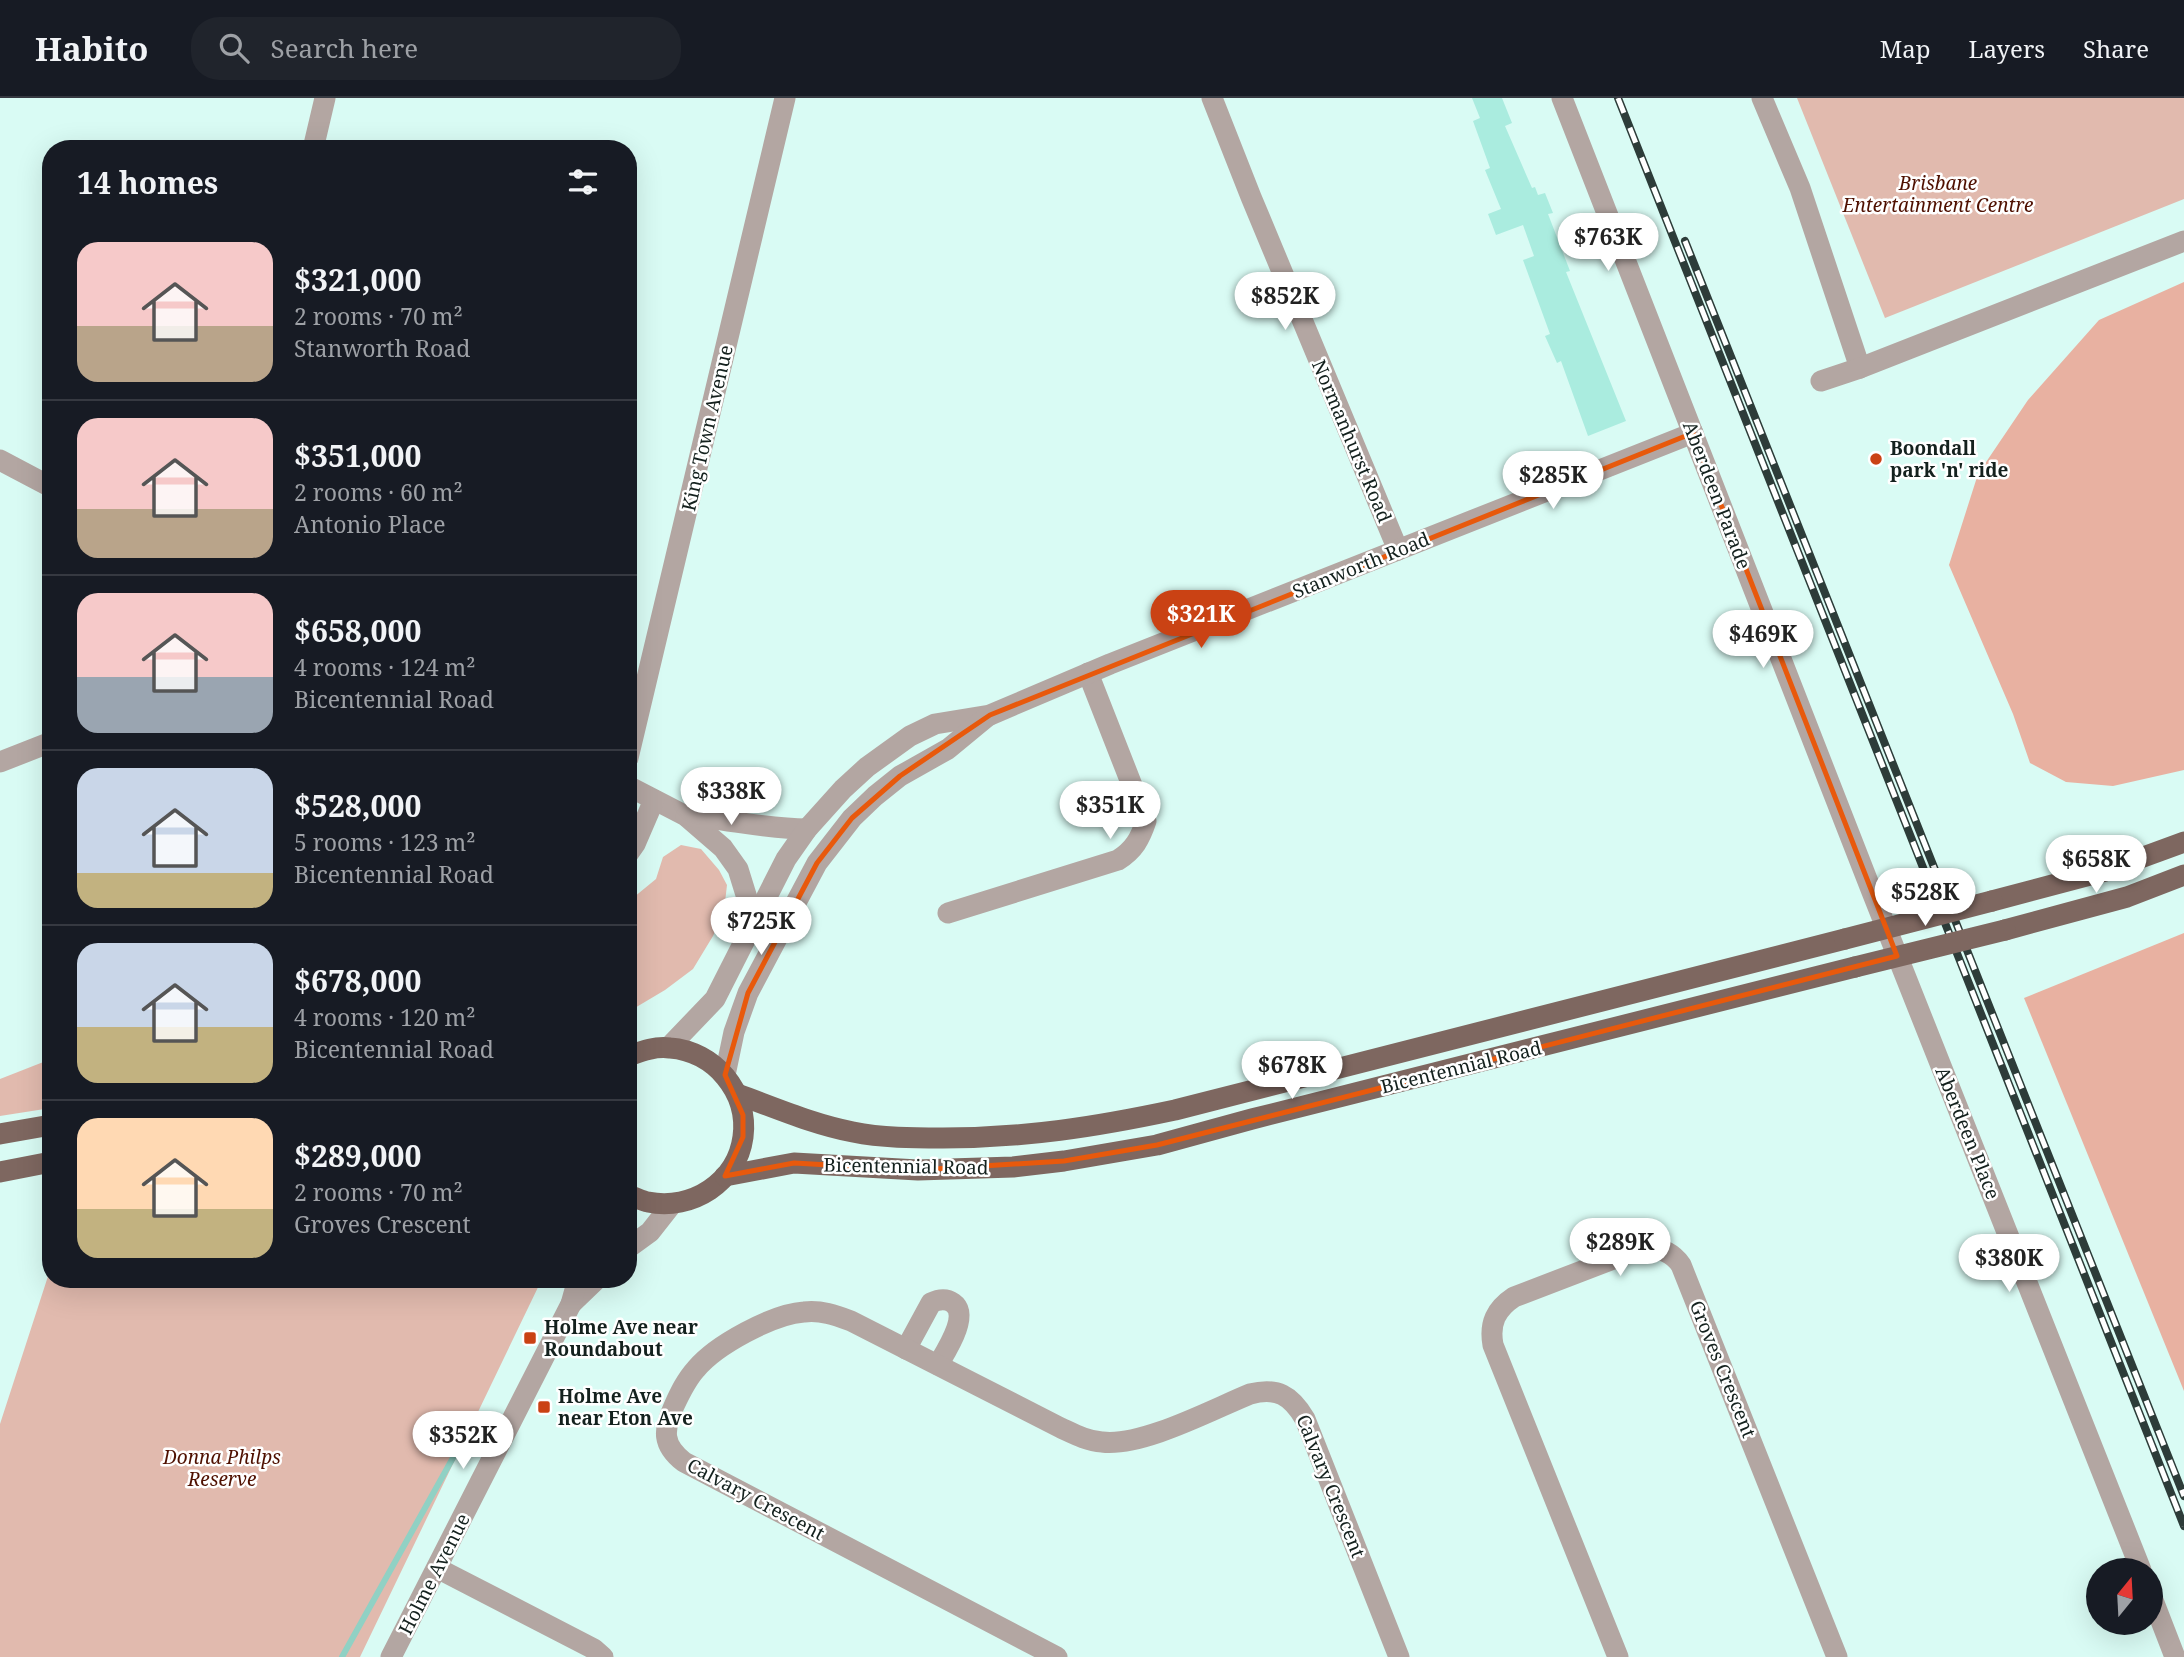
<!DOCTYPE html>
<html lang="en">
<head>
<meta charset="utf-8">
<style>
	:root { --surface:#171b24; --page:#20242c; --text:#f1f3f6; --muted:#9ea1a6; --line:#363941; --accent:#ca4214 }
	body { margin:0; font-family:"Noto Serif",serif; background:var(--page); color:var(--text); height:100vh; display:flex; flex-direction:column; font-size:26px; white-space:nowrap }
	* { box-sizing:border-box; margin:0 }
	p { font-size:23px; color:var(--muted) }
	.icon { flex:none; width:38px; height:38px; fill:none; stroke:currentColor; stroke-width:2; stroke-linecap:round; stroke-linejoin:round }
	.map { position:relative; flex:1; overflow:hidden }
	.details { position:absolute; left:42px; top:42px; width:595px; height:1148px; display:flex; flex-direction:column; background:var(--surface); border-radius:28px; box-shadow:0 7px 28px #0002 }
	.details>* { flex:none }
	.needle { width:46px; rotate:18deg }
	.buttons { position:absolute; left:2086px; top:1460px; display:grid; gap:14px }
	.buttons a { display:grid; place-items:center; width:77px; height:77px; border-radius:50%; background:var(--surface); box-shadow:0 7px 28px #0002; font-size:35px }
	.price { position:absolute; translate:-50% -60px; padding:0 16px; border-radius:24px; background:#fff; color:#222; font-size:23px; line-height:46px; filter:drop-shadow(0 2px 4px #0008) }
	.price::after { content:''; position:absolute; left:50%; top:42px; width:21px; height:16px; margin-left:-10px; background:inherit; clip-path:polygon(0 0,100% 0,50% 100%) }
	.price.on { background:var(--accent); color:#fff }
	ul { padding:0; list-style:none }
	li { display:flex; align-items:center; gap:21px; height:175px; padding:0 35px }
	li+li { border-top:2px solid var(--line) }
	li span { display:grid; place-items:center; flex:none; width:196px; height:140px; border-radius:21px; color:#555 }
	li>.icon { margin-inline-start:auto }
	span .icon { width:84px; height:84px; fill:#fffc; stroke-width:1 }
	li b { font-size:30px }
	h2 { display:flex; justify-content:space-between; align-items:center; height:84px; padding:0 35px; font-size:30px }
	header { display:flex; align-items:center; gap:42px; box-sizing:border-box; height:98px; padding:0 35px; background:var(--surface); border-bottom:2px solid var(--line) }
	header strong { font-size:33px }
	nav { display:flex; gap:38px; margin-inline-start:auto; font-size:24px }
	.search { width:490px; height:63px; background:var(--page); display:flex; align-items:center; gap:18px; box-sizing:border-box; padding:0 24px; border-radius:28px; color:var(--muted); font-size:26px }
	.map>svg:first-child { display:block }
	.green { fill:#e1baae }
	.forest { fill:#e8b1a1 }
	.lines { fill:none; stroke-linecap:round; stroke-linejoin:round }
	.stream { stroke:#90d1c4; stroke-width:6 }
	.building { fill:#aaecdf }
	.minor { stroke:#b3a6a2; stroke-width:21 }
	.major { stroke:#7e6760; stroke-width:21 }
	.rail-casing { stroke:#2d3c39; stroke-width:8 }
	.rail { stroke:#fff; stroke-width:5; stroke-dasharray:16; stroke-linecap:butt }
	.major-bridge { stroke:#7e6760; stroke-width:21 }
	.marked { fill:none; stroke:#e8590c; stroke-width:5; stroke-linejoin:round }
	.poi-dot { fill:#ca4214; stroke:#fff; stroke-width:2.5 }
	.labels { text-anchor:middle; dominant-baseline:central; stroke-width:5; stroke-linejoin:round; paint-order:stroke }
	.park-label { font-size:19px; font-style:italic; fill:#4f1000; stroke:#fff }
	.street-label { font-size:19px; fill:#14211e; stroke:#fff }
	.poi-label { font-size:19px; font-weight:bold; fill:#14211e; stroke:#fff; text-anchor:start }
</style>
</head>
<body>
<header>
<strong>Habito</strong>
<div class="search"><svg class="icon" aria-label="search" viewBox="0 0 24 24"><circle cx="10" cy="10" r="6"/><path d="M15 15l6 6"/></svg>Search here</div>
<nav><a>Map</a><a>Layers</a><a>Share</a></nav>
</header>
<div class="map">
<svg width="2184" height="1559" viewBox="0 0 2184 1559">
	<rect width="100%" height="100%" fill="#d9fbf4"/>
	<g class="green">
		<polygon points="1797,0 2184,0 2184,101 1885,220"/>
		<polygon points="681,747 701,751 719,772 727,787 724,813 713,838 693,871 665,892 628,914 628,804 656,781 663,759"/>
		<polygon points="51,961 51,1010 0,1018 0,981"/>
		<polygon points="51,1169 51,1181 542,1181 360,1559 0,1559 0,1326"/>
	</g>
	<g class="forest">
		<polygon points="2184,184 2184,672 2113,688 2066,684 2030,665 2013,616 1949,467 1978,376 2028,302 2099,222"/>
		<polygon points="2184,835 2184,1293 2024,900"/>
	</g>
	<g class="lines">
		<polyline class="stream" points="342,1559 469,1331"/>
	</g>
	<polygon class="building" points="1472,0 1502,0 1512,25 1505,28 1532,90 1535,89 1538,97 1545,95 1553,115 1548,116 1570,173 1566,174 1626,323 1588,338 1561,263 1557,265 1545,238 1550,236 1523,162 1534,158 1523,127 1496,137 1488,116 1501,111 1485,72 1490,70 1473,23 1480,20"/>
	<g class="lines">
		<g class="minor">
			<polyline points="1212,0 1251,99 1398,452"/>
			<polyline points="1562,0 1872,794 2141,1472"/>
			<polyline points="1762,0 1800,90 1860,270"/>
			<polyline points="313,51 325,0"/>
			<polyline points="1821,283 1860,270 2184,143"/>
			<polyline points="0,362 51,389"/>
			<polyline points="628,660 785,0"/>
			<polyline points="0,664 51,644"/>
			<polyline points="628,688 686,718 723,750 738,771 755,826"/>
			<path d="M686 718C727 721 766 731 807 731"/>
			<polyline points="628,756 635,746 654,702"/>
			<path d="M948 815 1118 762C1134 752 1140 741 1146 723L1088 575"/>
			<polyline points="669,949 715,901 786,761 807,731 843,691 867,669 910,638 935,626 990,617 1110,566 1693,335"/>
			<polyline points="725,977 734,934 748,895 817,765 852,720 875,698 900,678 948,651 988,618"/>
			<polyline points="628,1150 650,1134 672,1106"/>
			<polyline points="571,1206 597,1181"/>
			<path d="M906 1251 931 1205C939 1201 946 1200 953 1205 970 1217 946 1253 938 1267"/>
			<polyline points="437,1470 594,1551 603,1559"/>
			<polyline points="2151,1497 2175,1559"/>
			<polyline points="391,1559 571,1206 578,1181"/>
			<path d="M1057 1559 684 1364C662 1347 663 1332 674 1308 680 1295 686 1282 696 1271 716 1247 773 1216 804 1214 821 1212 835 1217 851 1223L1061 1330C1074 1336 1087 1343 1102 1344 1142 1349 1211 1312 1250 1296 1277 1289 1291 1297 1305 1321L1399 1559"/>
			<path d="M1618 1559 1493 1247C1489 1225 1496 1211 1514 1199L1642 1150C1658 1149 1672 1154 1681 1167L1837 1559"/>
		</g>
		<g class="major">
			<polyline points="1992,803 2105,773 2184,744"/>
			<polyline points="2005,832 2127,799 2184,777"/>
			<path d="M628 958C642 953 655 948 670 950 714 953 749 994 743 1039 737 1084 692 1113 648 1104 642 1103 635 1099 628 1097"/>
			<path d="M737 996C776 1010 812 1026 853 1034 882 1040 913 1040 943 1040 1025 1040 1095 1029 1175 1012L1845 841"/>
			<polyline points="0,1036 51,1027"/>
			<polyline points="0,1074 51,1064"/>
			<polyline points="725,1078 794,1065 918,1072 1013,1069 1064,1063 1157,1047 1252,1021 1855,869"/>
		</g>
		<defs>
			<g id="rail">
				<polyline points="1618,0 2184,1428"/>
				<polyline points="1685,143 2184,1398"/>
			</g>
		</defs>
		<use href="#rail" class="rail-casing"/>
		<use href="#rail" class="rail"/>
		<g class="major-bridge">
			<polyline points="1845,841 1992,803"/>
			<polyline points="1855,869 2005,832"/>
		</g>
	</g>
	<path class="marked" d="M1693 335 1897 858 1157 1047 1064 1063 918 1072 794 1065 725 1078 743 1039V1017L725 977 748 895 817 765 852 720 900 678 990 617Z"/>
	<g class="poi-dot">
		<circle cx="1876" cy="361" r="7"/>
		<rect x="523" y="1233" width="14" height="14" rx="3.5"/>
		<rect x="537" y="1302" width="14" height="14" rx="3.5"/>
	</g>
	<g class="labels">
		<g class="park-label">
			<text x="1938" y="85">Brisbane<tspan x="1938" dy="22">Entertainment Centre</tspan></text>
			<text x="222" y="1359">Donna Philps<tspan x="222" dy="22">Reserve</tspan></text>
		</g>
		<g class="street-label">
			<text transform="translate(707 330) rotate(-77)">King Town Avenue</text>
			<text transform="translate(1352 343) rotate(67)">Normanhurst Road</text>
			<text transform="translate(1717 397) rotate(69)">Aberdeen Parade</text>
			<text transform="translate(1361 467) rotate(-22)">Stanworth Road</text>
			<text transform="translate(1461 969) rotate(-14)">Bicentennial Road</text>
			<text transform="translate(1968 1035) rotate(68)">Aberdeen Place</text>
			<text transform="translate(906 1068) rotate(1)">Bicentennial Road</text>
			<text transform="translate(1723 1271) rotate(68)">Groves Crescent</text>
			<text transform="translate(1331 1388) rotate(68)">Calvary Crescent</text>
			<text transform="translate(756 1401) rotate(28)">Calvary Crescent</text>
			<text transform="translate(434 1476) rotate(-63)">Holme Avenue</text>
		</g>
		<g class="poi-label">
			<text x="1890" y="350">Boondall<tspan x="1890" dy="22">park 'n' ride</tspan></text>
			<text x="544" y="1229">Holme Ave near<tspan x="544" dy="22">Roundabout</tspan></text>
			<text x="558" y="1298">Holme Ave<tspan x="558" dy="22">near Eton Ave</tspan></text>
		</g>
	</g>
</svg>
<div class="buttons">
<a><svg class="needle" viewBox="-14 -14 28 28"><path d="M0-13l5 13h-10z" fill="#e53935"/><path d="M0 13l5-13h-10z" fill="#9ea1a6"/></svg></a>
</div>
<b class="price" style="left:1608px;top:175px">$763K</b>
<b class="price" style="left:1285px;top:234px">$852K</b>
<b class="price" style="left:1553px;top:413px">$285K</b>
<b class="price on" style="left:1201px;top:552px">$321K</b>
<b class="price" style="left:1763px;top:572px">$469K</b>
<b class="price" style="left:731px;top:729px">$338K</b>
<b class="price" style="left:1110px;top:743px">$351K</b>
<b class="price" style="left:2096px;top:797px">$658K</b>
<b class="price" style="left:1925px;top:830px">$528K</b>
<b class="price" style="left:761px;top:859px">$725K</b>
<b class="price" style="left:1292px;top:1003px">$678K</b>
<b class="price" style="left:1620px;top:1180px">$289K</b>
<b class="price" style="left:2009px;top:1196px">$380K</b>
<b class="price" style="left:463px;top:1373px">$352K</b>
<section class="details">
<h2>14 homes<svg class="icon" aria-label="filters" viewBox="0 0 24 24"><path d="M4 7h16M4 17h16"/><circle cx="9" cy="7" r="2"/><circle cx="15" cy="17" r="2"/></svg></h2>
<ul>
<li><span style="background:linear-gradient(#f6c9c9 60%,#b9a48a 0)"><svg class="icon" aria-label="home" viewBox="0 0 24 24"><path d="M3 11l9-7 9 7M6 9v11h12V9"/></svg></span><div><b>$321,000</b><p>2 rooms · 70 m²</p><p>Stanworth Road</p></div></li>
<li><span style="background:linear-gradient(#f6c9c9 65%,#b9a48a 0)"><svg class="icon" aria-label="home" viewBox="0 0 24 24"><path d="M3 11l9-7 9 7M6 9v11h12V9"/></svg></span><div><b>$351,000</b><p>2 rooms · 60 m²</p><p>Antonio Place</p></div></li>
<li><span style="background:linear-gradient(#f6c9c9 60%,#9aa5b1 0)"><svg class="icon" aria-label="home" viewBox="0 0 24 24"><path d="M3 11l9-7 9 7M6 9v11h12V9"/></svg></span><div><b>$658,000</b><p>4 rooms · 124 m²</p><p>Bicentennial Road</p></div></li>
<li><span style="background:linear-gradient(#c9d6e8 75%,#c2b280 0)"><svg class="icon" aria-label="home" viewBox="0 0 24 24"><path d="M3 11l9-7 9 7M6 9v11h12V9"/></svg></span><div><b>$528,000</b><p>5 rooms · 123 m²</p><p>Bicentennial Road</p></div></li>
<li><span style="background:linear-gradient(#c9d6e8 60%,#c2b280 0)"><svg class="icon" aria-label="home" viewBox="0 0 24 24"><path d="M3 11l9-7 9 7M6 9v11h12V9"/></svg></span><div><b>$678,000</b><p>4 rooms · 120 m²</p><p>Bicentennial Road</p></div></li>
<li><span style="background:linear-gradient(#ffd9b3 65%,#c2b280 0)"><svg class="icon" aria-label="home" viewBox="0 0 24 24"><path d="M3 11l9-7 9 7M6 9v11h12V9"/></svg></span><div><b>$289,000</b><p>2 rooms · 70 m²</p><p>Groves Crescent</p></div></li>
</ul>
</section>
</div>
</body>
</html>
